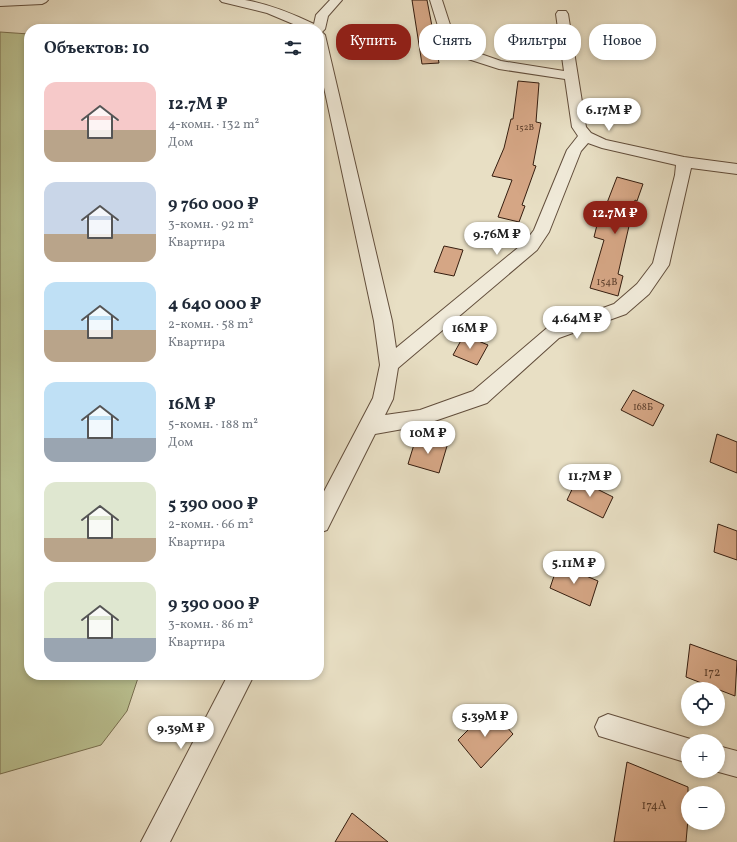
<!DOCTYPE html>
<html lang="ru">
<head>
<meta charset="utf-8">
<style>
	:root { --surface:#fff; --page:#f6f6f7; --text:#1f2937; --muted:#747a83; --accent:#8f2418 }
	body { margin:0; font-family:Vollkorn,serif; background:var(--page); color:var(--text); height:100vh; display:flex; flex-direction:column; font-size:15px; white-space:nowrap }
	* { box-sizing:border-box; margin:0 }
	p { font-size:13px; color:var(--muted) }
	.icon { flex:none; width:22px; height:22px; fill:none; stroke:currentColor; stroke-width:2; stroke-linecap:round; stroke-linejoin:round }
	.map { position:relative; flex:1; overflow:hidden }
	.drawer { position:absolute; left:24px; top:24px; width:300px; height:656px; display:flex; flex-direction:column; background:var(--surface); border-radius:16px; box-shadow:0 2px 6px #0003 }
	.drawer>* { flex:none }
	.hud { position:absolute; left:336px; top:24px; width:341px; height:36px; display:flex; gap:8px }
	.tools { position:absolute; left:681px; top:682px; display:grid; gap:8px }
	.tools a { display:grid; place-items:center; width:44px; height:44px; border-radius:50%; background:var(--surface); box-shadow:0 2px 6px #0003; font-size:20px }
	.price { position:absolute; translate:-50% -34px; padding:0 9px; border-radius:14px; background:#fff; color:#222; font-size:13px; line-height:26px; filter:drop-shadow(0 1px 2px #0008) }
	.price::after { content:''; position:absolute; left:50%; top:24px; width:12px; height:9px; margin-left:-6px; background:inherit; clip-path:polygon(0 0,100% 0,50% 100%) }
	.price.selected { background:var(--accent); color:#fff }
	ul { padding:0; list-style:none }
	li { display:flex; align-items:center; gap:12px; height:100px; padding:0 20px }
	li span { display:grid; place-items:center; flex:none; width:112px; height:80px; border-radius:12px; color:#555 }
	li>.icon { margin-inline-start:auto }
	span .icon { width:48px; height:48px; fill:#fffc; stroke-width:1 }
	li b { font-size:17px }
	h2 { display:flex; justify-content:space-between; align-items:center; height:48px; padding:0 20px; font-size:17px }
	.tag { padding:0 14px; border-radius:16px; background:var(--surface); box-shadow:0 2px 6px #0003; font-size:14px; line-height:36px }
	.tag.selected { background:var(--accent); color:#fff }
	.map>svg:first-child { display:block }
	.green { fill:#bac191; stroke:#786f50 }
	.building { fill:#d5a685; stroke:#351d0f }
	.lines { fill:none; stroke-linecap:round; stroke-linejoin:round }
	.minor-casing { stroke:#624e3c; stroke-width:2 }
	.minor { fill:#f0ead9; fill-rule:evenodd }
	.labels { text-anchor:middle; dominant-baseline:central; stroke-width:3; stroke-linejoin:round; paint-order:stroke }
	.far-number-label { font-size:9px; fill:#5d3f2c }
	.number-label { font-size:10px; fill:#5d3f2c }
	.near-number-label { font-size:12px; fill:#5d3f2c }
</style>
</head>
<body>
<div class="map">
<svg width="737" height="842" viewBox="0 0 737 842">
	<rect width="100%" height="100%" fill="#e8dfc4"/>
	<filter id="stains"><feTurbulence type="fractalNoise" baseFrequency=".005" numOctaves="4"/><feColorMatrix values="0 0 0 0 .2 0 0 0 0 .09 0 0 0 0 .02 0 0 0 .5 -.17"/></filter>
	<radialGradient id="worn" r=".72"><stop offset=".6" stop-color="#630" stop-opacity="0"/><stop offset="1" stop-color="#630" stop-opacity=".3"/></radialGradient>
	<polygon class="green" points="0,32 29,34 29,675 139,675 127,711 101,745 0,774"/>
	<g class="building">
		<polygon points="412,0 427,0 439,63 422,64"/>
		<polygon points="518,81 539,83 536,122 541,123 533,165 536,166 522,205 525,206 519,222 498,217 512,180 492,176 504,148 511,119 513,119"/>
		<polygon points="617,177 643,184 637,201 635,200 618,274 623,276 618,296 590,288 604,240 594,237 598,221 600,221"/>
		<polygon points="444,246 463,250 454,276 434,272"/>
		<polygon points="464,335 488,345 477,365 453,355"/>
		<polygon points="633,390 664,405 653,426 621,410"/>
		<polygon points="717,434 737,442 737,473 710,462"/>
		<polygon points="416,438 447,446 439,473 408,464"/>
		<polygon points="577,479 613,497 603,518 567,500"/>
		<polygon points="718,524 737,531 737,560 714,552"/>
		<polygon points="558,564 598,581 590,606 550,588"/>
		<polygon points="690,644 737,661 735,696 686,677"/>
		<polygon points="490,708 513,734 481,768 458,740"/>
		<polygon points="627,762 688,787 688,819 686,842 614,842"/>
		<polygon points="352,813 388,842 335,842"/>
	</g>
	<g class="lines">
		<defs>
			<g id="minor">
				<polygon points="0,0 48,0 46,2 42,4 0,6"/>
				<path d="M220 0C228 0 237 0 245 0 269 4 293 14 314 24L316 15 330 0H342L328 16 325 29 322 32 325 35 392 321 396 348 525 242 534 230 567 150 578 136 572 127 565 79 499 69 468 59 442 39 430 0H442L454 37 478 53 501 61 564 71 556 14 558 11H566L568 14 586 127 591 133 606 140 684 157 737 164V174L691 168 669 265 649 294 626 314 559 338 487 403 420 426 375 434 327 530 319 533V501L373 398 380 365 374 321 319 64V29H305L267 13 222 2ZM588 143 602 148 676 165 675 175 653 263 637 284 614 304 547 328 473 391 420 410 385 415 393 399 398 368 537 250 549 232 581 151Z"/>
				<polygon points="228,675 254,675 170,842 141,842"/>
				<polygon points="608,714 697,741 688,741 688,763 599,736 595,727 599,718"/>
				<polygon points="718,746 737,751 737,777 715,771 718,771"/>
			</g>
		</defs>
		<use href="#minor" class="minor-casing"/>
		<use href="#minor" class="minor"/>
	</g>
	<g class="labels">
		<g class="far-number-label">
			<text x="525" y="127">152В</text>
		</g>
		<g class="number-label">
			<text x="607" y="282">154В</text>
			<text x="643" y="407">168Б</text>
		</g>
		<g class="near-number-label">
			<text x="712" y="673">172</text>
			<text x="654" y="806">174А</text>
		</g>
	</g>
	<rect width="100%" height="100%" filter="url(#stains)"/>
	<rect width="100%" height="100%" fill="url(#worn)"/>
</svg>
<div class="tools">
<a><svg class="icon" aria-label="locate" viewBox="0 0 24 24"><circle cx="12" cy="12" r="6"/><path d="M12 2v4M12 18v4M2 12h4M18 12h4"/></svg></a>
<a>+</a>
<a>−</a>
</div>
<b class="price" style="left:609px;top:132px">6.17M ₽</b>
<b class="price selected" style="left:615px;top:235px">12.7M ₽</b>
<b class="price" style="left:497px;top:256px">9.76M ₽</b>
<b class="price" style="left:577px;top:340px">4.64M ₽</b>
<b class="price" style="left:470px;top:350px">16M ₽</b>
<b class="price" style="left:428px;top:455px">10M ₽</b>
<b class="price" style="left:590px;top:498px">11.7M ₽</b>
<b class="price" style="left:574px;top:585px">5.11M ₽</b>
<b class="price" style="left:485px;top:738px">5.39M ₽</b>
<b class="price" style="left:181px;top:750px">9.39M ₽</b>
<div class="hud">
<a class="tag selected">Купить</a>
<a class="tag">Снять</a>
<a class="tag">Фильтры</a>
<a class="tag">Новое</a>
</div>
<section class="drawer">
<h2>Объектов: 10<svg class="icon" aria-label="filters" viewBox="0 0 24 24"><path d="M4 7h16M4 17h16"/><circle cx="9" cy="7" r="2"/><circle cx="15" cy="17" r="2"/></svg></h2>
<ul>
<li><span style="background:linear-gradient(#f6c9c9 60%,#b9a48a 0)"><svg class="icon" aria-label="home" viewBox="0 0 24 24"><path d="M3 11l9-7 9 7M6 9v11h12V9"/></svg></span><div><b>12.7M ₽</b><p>4-комн. · 132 m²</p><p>Дом</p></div></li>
<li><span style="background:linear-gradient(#c9d6e8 65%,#b9a48a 0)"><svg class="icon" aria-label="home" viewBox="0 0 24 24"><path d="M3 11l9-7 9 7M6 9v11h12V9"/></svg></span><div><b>9 760 000 ₽</b><p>3-комн. · 92 m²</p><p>Квартира</p></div></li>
<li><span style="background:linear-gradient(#bfe0f5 60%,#b9a48a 0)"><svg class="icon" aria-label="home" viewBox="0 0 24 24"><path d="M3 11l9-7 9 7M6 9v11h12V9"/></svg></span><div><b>4 640 000 ₽</b><p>2-комн. · 58 m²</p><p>Квартира</p></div></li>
<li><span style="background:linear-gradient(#bfe0f5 70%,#9aa5b1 0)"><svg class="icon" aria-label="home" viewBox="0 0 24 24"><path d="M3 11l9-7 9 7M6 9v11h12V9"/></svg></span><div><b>16M ₽</b><p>5-комн. · 188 m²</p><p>Дом</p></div></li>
<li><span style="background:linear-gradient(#dfe7d0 70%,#b9a48a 0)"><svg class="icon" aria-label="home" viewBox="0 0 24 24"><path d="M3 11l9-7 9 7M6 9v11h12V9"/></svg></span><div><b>5 390 000 ₽</b><p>2-комн. · 66 m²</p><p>Квартира</p></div></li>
<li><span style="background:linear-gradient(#dfe7d0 70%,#9aa5b1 0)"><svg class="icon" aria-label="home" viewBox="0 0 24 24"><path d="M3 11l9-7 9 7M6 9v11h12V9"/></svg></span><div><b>9 390 000 ₽</b><p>3-комн. · 86 m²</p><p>Квартира</p></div></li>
</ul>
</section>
</div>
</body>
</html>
